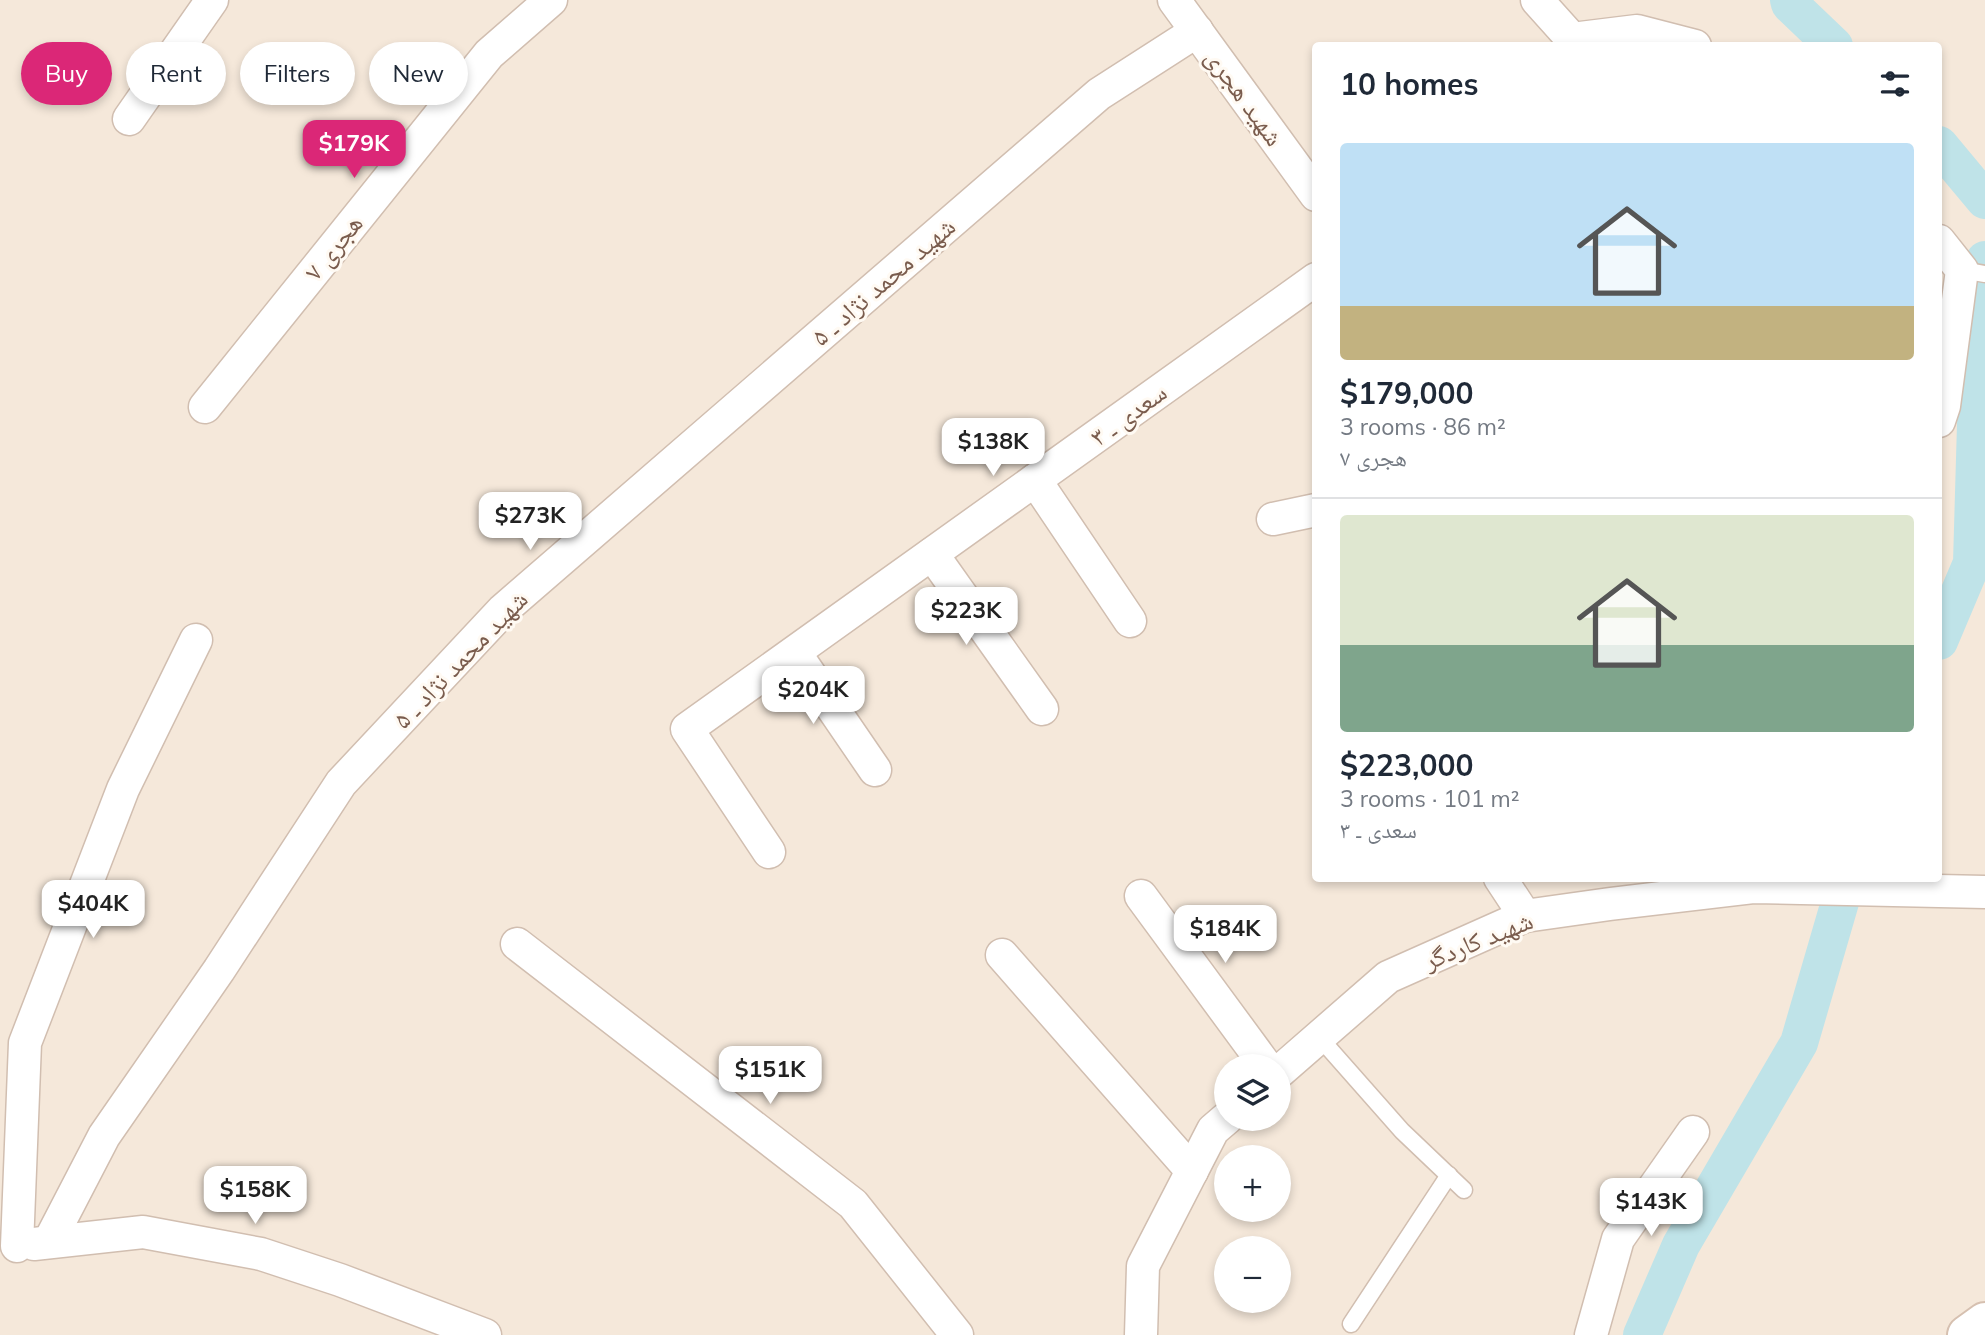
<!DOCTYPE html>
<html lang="en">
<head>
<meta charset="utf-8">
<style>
	:root { --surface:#fff; --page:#f6f6f7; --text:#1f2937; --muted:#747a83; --line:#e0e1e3; --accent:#db2777 }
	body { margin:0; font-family:Mulish,"Noto Naskh Arabic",sans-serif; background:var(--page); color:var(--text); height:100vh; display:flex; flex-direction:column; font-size:26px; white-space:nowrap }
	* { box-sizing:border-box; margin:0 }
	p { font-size:23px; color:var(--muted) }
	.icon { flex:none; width:38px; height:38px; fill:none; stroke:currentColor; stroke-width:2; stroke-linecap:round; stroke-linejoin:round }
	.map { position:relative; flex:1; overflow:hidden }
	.panel { position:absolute; left:1312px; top:42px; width:630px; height:840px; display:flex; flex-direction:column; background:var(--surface); border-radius:7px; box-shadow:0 4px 10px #0003 }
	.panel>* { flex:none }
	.hud { position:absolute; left:21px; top:42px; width:665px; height:63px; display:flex; gap:14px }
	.buttons { position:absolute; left:1214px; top:1054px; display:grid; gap:14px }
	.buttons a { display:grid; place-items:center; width:77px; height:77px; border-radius:50%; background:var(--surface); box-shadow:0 4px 10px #0003; font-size:35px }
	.price { position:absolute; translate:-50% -60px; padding:0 16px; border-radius:14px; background:#fff; color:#222; font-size:23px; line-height:46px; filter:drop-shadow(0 2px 4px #0008) }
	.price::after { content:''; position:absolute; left:50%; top:42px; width:21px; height:16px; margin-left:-10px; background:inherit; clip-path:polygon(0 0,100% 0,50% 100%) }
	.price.active { background:var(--accent); color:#fff }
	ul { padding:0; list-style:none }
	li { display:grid; align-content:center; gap:14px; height:371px; padding:0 28px }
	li+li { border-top:2px solid var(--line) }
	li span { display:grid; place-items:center; height:217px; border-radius:7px; color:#555 }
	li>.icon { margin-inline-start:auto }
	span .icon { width:126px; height:126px; fill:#fffc; stroke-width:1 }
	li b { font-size:30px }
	h2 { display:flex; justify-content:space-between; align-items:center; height:84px; padding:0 28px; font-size:30px }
	.pill { padding:0 24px; border-radius:32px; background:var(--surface); box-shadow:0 4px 10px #0003; font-size:24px; line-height:63px }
	.pill.active { background:var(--accent); color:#fff }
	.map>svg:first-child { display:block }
	.residential { fill:#f5e8da; fill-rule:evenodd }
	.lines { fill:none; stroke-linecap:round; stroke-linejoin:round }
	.canal { stroke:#bfe3e8; stroke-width:38 }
	.lane-casing { stroke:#d1beb0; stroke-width:19 }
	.street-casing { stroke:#d1beb0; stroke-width:35 }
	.secondary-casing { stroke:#d6c0b0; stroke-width:42 }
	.lane { stroke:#fff; stroke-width:16 }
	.street { stroke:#fff; stroke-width:32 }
	.secondary { stroke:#fff; stroke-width:38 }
	.labels { text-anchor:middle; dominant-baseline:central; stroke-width:6; stroke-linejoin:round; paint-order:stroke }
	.street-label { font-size:26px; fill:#7a5c4d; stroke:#fffaf3 }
</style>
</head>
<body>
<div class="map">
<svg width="1985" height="1335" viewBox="0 0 1985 1335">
	<rect width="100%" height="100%" fill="#fdf6ec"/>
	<path class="residential" d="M0 0H1985V1335H0ZM1316 46H1939V878H1316ZM1227 1066H1279V1118H1227ZM1227 1157H1279V1209H1227ZM1227 1248H1279V1300H1227Z"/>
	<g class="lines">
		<g class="canal">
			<polyline points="1789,0 1790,4 1834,46"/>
			<polyline points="1939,145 1985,200"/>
			<polyline points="1939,641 1972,563 1979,320 1985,260"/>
			<polyline points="1642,1335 1681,1245 1799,1043 1847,878"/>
		</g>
		<defs>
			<g id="lane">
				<polyline points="1962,270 1985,274"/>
				<polyline points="1319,1037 1402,1131 1464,1190"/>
				<polyline points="1351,1324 1449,1175"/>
			</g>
			<g id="street">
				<polyline points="1174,0 1316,195"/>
				<polyline points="1537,0 1572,39"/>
				<polyline points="1572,39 1637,31 1695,46"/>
				<polyline points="129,119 212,0"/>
				<polyline points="1939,241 1962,270 1944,406 1939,421"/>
				<polyline points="205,407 489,54 551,0"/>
				<polyline points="1035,480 1130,621"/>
				<polyline points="1273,519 1316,510"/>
				<polyline points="932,554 1042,709"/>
				<polyline points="795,653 875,770"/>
				<polyline points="769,852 687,729 1316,279"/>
				<polyline points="1500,878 1525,916"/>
				<polyline points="1141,896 1266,1066"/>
				<polyline points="517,944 853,1204 957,1335"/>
				<polyline points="1002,955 1192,1171"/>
				<polyline points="1279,1072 1388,977 1525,916 1610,904 1753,887 1985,892"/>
				<polyline points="49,1242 104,1136 219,970 341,783 503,610 1099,94 1197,31"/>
				<polyline points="34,1244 143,1232 261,1254 340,1280 485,1335"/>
				<polyline points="17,1246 25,1043 123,789 196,640"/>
				<polyline points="1141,1335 1143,1266 1213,1130 1227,1118"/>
				<polyline points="1591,1335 1618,1239 1693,1132"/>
			</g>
			<polyline id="secondary" points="1967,1335 1985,1322"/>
		</defs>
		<use href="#lane" class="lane-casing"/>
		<use href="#street" class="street-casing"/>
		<use href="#secondary" class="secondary-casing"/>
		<use href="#lane" class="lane"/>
		<use href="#street" class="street"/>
		<use href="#secondary" class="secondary"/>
	</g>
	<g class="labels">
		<g class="street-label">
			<text transform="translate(1245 97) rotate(54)">شهید هجری</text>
			<text transform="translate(333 247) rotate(-51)">هجری ۷</text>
			<text transform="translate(883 281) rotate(-41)">شهید محمد نژاد ـ ۵</text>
			<text transform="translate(1128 414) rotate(-36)">سعدی ـ ۳</text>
			<text transform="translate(460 659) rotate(-46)">شهید محمد نژاد ـ ۵</text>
			<text transform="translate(1478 940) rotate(-22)">شهید کاردگر</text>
		</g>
	</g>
</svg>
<div class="buttons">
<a><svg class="icon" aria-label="layers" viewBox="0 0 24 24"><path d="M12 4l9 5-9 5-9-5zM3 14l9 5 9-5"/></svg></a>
<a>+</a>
<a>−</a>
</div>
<b class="price active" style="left:354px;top:180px">$179K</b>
<b class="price" style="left:993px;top:478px">$138K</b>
<b class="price" style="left:530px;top:552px">$273K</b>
<b class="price" style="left:966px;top:647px">$223K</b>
<b class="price" style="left:813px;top:726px">$204K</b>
<b class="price" style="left:93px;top:940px">$404K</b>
<b class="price" style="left:1225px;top:965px">$184K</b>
<b class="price" style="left:770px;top:1106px">$151K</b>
<b class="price" style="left:255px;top:1226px">$158K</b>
<b class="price" style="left:1651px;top:1238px">$143K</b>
<div class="hud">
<a class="pill active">Buy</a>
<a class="pill">Rent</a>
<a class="pill">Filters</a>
<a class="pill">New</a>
</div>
<section class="panel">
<h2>10 homes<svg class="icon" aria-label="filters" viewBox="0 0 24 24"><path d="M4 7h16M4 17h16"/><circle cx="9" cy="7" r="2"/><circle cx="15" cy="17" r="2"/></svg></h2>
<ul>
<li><span style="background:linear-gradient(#bfe0f5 75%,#c2b280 0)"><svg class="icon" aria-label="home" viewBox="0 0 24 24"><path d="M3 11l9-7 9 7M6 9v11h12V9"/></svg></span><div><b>$179,000</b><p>3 rooms · 86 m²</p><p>هجری ۷</p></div></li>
<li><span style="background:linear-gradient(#dfe7d0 60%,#7fa58c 0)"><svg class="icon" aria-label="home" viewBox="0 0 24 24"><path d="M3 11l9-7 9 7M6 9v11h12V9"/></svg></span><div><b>$223,000</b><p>3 rooms · 101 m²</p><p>سعدی ـ ۳</p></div></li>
</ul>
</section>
</div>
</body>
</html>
